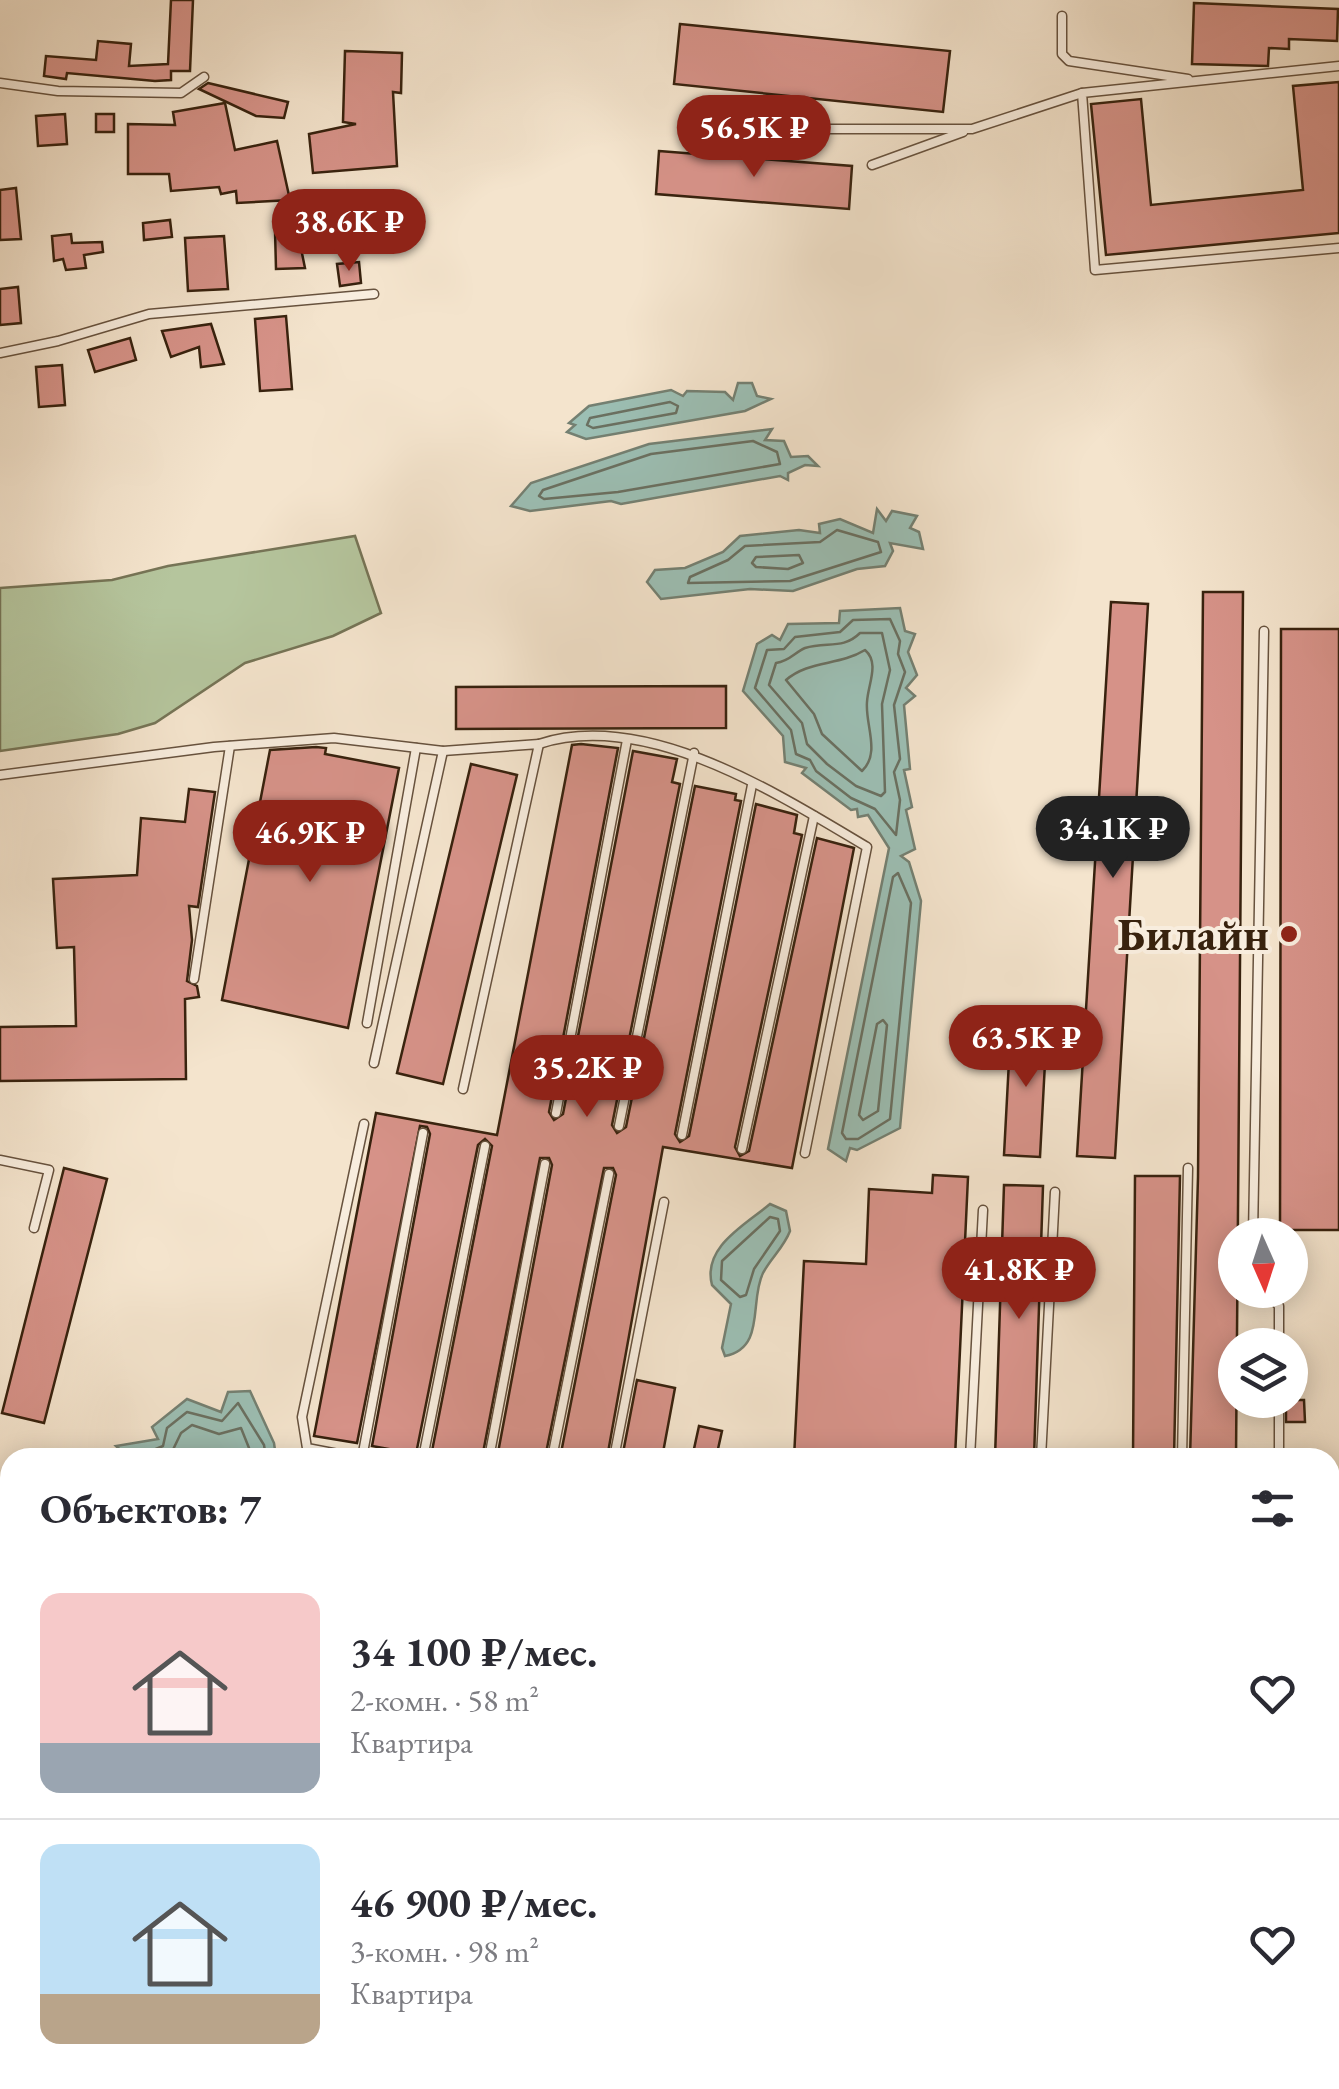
<!DOCTYPE html>
<html lang="ru">
<head>
<meta charset="utf-8">
<style>
	:root { --surface:#fff; --page:#f2f2f3; --text:#2b2b33; --muted:#7c7c81; --line:#e1e1e2; --accent:#8f2418 }
	body { margin:0; font-family:"EB Garamond",serif; background:var(--page); color:var(--text); height:100vh; display:flex; flex-direction:column; font-size:38px; white-space:nowrap }
	* { box-sizing:border-box; margin:0 }
	p { font-size:32px; color:var(--muted) }
	.icon { flex:none; width:55px; height:55px; fill:none; stroke:currentColor; stroke-width:2; stroke-linecap:round; stroke-linejoin:round }
	.map { position:relative; flex:1; overflow:hidden }
	.details { position:absolute; left:0px; top:1448px; width:1340px; height:642px; display:flex; flex-direction:column; background:var(--surface); border-radius:30px 30px 0 0; box-shadow:0 5px 25px #0003 }
	.details>* { flex:none }
	.needle { width:65px; rotate:177deg }
	.tools { position:absolute; left:1218px; top:1218px; display:grid; gap:20px }
	.tools a { display:grid; place-items:center; width:90px; height:90px; border-radius:50%; background:var(--surface); box-shadow:0 5px 25px #0003; font-size:50px }
	.price { position:absolute; translate:-50% -85px; padding:0 22px; border-radius:35px; background:var(--accent); color:#fff; font-size:32px; line-height:65px; filter:drop-shadow(0 2px 5px #0008) }
	.price::after { content:''; position:absolute; left:50%; top:60px; width:30px; height:22px; margin-left:-15px; background:inherit; clip-path:polygon(0 0,100% 0,50% 100%) }
	.price.selected { background:#222; color:#fff }
	ul { padding:0; list-style:none }
	li { display:flex; align-items:center; gap:30px; height:250px; padding:0 40px }
	li+li { border-top:2px solid var(--line) }
	li span { display:grid; place-items:center; flex:none; width:280px; height:200px; border-radius:20px; color:#555 }
	li>.icon { margin-inline-start:auto }
	span .icon { width:120px; height:120px; fill:#fffc; stroke-width:1 }
	li b { font-size:42px }
	h2 { display:flex; justify-content:space-between; align-items:center; height:120px; padding:0 40px; font-size:42px }
	.map>svg:first-child { display:block }
	.green { fill:#b5c59d; stroke:#767456; stroke-width:2.5 }
	.water { fill:#9cbfb4; stroke:#748072; stroke-width:2.5 }
	.lines { fill:none; stroke-linecap:round; stroke-linejoin:round }
	.shore { stroke:#6a7061; stroke-width:2.5 }
	.building { fill:#d69288; stroke:#38220e; stroke-width:2.5 }
	.service-casing { stroke:#67523e; stroke-width:11 }
	.service { stroke:#f8edde; stroke-width:8 }
	.poi-dot { fill:#8f2418; stroke:#f8edde; stroke-width:4 }
	.labels { text-anchor:middle; dominant-baseline:central; stroke-width:8; stroke-linejoin:round; paint-order:stroke }
	.poi-label { font-size:45px; font-weight:bold; fill:#38220e; stroke:#f8edde; text-anchor:end }
</style>
</head>
<body>
<div class="map">
<svg width="1339" height="2089" viewBox="0 0 1339 2089">
	<rect width="100%" height="100%" fill="#f4e4cd"/>
	<filter id="stains"><feTurbulence type="fractalNoise" baseFrequency=".002" numOctaves="4"/><feColorMatrix values="0 0 0 0 .2 0 0 0 0 .09 0 0 0 0 .02 0 0 0 .5 -.17"/></filter>
	<radialGradient id="worn" r=".72"><stop offset=".6" stop-color="#630" stop-opacity="0"/><stop offset="1" stop-color="#630" stop-opacity=".3"/></radialGradient>
	<polygon class="green" points="355,536 381,613 333,636 245,663 155,723 118,734 0,751 0,588 112,580 168,566"/>
	<g class="water">
		<polygon points="738,383 752,383 757,396 771,399 745,411 586,439 567,432 575,425 569,423 589,406 671,390 683,396 687,391 725,392 733,400"/>
		<polygon points="772,429 765,440 784,441 791,457 808,456 818,466 805,465 788,473 788,480 780,476 621,504 611,501 530,511 511,506 531,483 649,444"/>
		<polygon points="877,509 886,521 892,511 917,516 910,528 919,532 923,549 890,543 893,551 885,566 857,569 793,591 750,589 661,599 647,582 655,570 685,568 723,552 740,536 799,530 820,533 819,524 840,519 873,533"/>
		<polygon points="900,608 905,631 915,634 908,652 917,675 906,688 915,696 904,705 910,769 904,770 912,807 906,810 915,849 901,856 909,862 921,901 900,1128 857,1150 850,1148 846,1161 828,1149 889,848 868,815 858,817 857,809 851,810 802,773 806,768 785,762 783,736 743,691 757,644 772,635 780,640 788,624 839,623 840,611"/>
		<path d="M770 1204 786 1211 790 1231C784 1247 771 1258 763 1273 749 1301 766 1348 725 1356L722 1348 731 1304 712 1285C702 1247 745 1225 770 1204Z"/>
		<polygon points="250,1391 274,1443 276,1457 128,1457 116,1446 158,1439 152,1427 187,1399 221,1412 228,1392"/>
	</g>
	<g class="lines">
		<g class="shore">
			<polygon points="670,402 678,406 676,413 593,428 587,425 590,418"/>
			<polygon points="753,441 777,452 780,464 618,492 544,499 539,496 543,490 651,454"/>
			<polygon points="837,530 878,542 881,552 790,581 688,583 690,577 728,560 745,546 820,542"/>
			<polygon points="799,555 803,563 788,569 756,567 752,563 756,557"/>
			<polygon points="853,620 890,619 900,641 898,654 905,672 894,705 900,759 894,772 900,800 896,835 875,809 851,798 816,771 810,760 796,754 791,730 755,688 767,650 784,649 795,637 840,632"/>
			<path d="M860 633H882L890 670 882 704 885 792 881 796 856 786 827 764 807 744 802 723 769 685 776 663C790 661 795 652 805 648 826 641 843 650 860 633Z"/>
			<path d="M865 650C880 663 868 684 867 702 865 725 881 753 862 771L822 734 814 714 786 680C809 660 839 666 865 650Z"/>
			<polygon points="898,873 911,903 890,1119 858,1139 846,1139 842,1133 893,877"/>
			<polygon points="883,1020 887,1025 878,1111 863,1120 859,1115 877,1024"/>
			<polygon points="770,1217 778,1219 780,1231 754,1269 746,1295 740,1297 721,1280 722,1261"/>
			<polyline points="134,1458 163,1446 167,1428 187,1412 222,1421 238,1403 264,1445 266,1458"/>
			<polyline points="169,1458 181,1433 192,1425 219,1434 241,1428 253,1458"/>
		</g>
	</g>
	<g class="building">
		<polygon points="171,0 193,0 190,71 171,71 171,80 155,81 67,73 66,79 44,76 46,56 96,60 98,41 131,44 129,66 168,64"/>
		<polygon points="1194,3 1338,9 1337,41 1289,39 1289,49 1269,48 1268,66 1192,64"/>
		<polygon points="680,24 950,51 943,112 674,84"/>
		<polygon points="345,51 402,53 401,93 393,92 397,166 313,173 309,134 356,124 343,122"/>
		<polygon points="1339,82 1339,233 1106,255 1091,104 1141,99 1151,205 1303,190 1293,86"/>
		<polygon points="208,83 288,102 284,118 256,116 199,89"/>
		<polygon points="225,103 235,150 277,141 290,200 237,203 236,191 221,194 219,187 171,191 169,174 128,174 128,124 175,125 173,112"/>
		<polygon points="65,114 67,144 38,146 36,116"/>
		<rect x="96" y="114" width="18" height="18"/>
		<polygon points="659,151 852,166 849,209 656,194"/>
		<polygon points="16,188 21,239 0,240 0,190"/>
		<polygon points="170,220 172,237 144,240 143,223"/>
		<polygon points="297,229 305,268 276,269 275,230"/>
		<polygon points="71,234 72,243 102,242 103,252 84,255 86,268 66,270 63,259 54,261 52,236"/>
		<polygon points="224,236 228,289 188,291 185,238"/>
		<polygon points="359,262 361,283 340,286 337,264"/>
		<polygon points="18,287 21,323 0,325 0,289"/>
		<polygon points="286,316 292,389 260,391 255,319"/>
		<polygon points="211,324 224,364 201,367 199,347 171,357 162,331"/>
		<polygon points="130,338 136,360 95,372 88,350"/>
		<polygon points="62,365 65,405 39,407 36,367"/>
		<polygon points="1203,592 1243,592 1236,1458 1190,1458 1198,1177"/>
		<polygon points="1111,602 1148,604 1115,1158 1077,1156"/>
		<polygon points="1281,629 1339,629 1339,1230 1280,1230"/>
		<polygon points="726,686 726,728 456,729 456,687"/>
		<polygon points="581,744 618,748 549,1112 554,1120 563,1114 633,751 677,759 672,782 680,784 612,1125 617,1133 626,1127 695,786 736,794 735,800 741,801 675,1134 680,1142 689,1136 756,804 797,815 794,833 802,835 735,1147 740,1156 749,1151 817,838 854,848 792,1168 663,1147 607,1458 560,1458 616,1175 613,1168 604,1168 545,1458 497,1458 552,1165 549,1158 540,1158 482,1458 438,1458 431,1456 492,1146 485,1139 478,1145 416,1454 372,1446 430,1134 427,1127 420,1126 357,1443 314,1436 376,1113 497,1135 572,745"/>
		<polygon points="316,747 326,748 325,754 399,768 348,1028 222,1000 270,750"/>
		<polygon points="471,764 517,775 443,1084 397,1073"/>
		<polygon points="189,789 215,792 198,907 189,906 192,940 187,981 197,986 199,997 185,999 186,1079 0,1081 0,1027 76,1026 74,947 57,948 53,879 137,875 141,818 185,822"/>
		<polygon points="1011,1023 1047,1025 1040,1157 1004,1155"/>
		<polygon points="64,1168 107,1179 44,1423 2,1413"/>
		<polygon points="933,1175 968,1177 955,1458 794,1458 804,1261 866,1264 869,1189 932,1193"/>
		<polygon points="1135,1176 1180,1176 1174,1458 1133,1458"/>
		<polygon points="1004,1185 1043,1186 1034,1458 995,1458"/>
		<polygon points="637,1380 675,1388 662,1458 622,1458"/>
		<polygon points="1286,1400 1304,1400 1305,1422 1286,1422"/>
		<polygon points="699,1426 722,1431 716,1458 692,1458"/>
	</g>
	<g class="lines">
		<defs>
			<g id="service">
				<polyline points="1062,16 1062,54 1069,61 1188,79"/>
				<polyline points="1339,66 1082,93 1095,270 1339,248"/>
				<polyline points="0,83 58,91 181,93 204,77"/>
				<polyline points="778,129 972,129 1082,93"/>
				<polyline points="872,165 963,132"/>
				<polyline points="0,353 58,341 149,314 374,294"/>
				<path d="M539 744C646 709 778 794 867 847L805 1153"/>
				<polyline points="0,775 214,747 334,738 443,751 539,744 463,1089"/>
				<polyline points="194,979 230,746"/>
				<polyline points="367,1023 416,748"/>
				<polyline points="374,1063 443,751"/>
				<polyline points="556,1113 627,740"/>
				<polyline points="619,1126 694,753"/>
				<polyline points="682,1135 752,785"/>
				<polyline points="742,1149 814,816"/>
				<polyline points="0,1160 49,1170 34,1228"/>
				<polyline points="1253,1235 1264,631"/>
				<polyline points="1264,1290 1279,1306 1279,1345"/>
				<polyline points="359,1458 307,1448 302,1417 364,1124"/>
				<polyline points="362,1458 423,1133"/>
				<polyline points="423,1458 485,1146"/>
				<polyline points="489,1458 545,1164"/>
				<polyline points="552,1458 609,1174"/>
				<polyline points="614,1458 664,1202"/>
				<polyline points="970,1458 983,1210"/>
				<polyline points="1041,1458 1055,1192"/>
				<polyline points="1182,1458 1188,1168"/>
				<polyline points="1279,1458 1279,1400"/>
				<polyline points="1330,1549 1339,1549"/>
				<polyline points="0,1823 10,1824"/>
				<polyline points="927,2080 927,2089"/>
				<polyline points="39,2089 42,2080"/>
			</g>
		</defs>
		<use href="#service" class="service-casing"/>
		<use href="#service" class="service"/>
	</g>
	<circle class="poi-dot" cx="1289" cy="934" r="10"/>
	<g class="labels">
		<g class="poi-label">
			<text x="1269" y="934">Билайн</text>
		</g>
	</g>
	<rect width="100%" height="100%" filter="url(#stains)"/>
	<rect width="100%" height="100%" fill="url(#worn)"/>
</svg>
<div class="tools">
<a><svg class="needle" viewBox="-14 -14 28 28"><path d="M0-13l5 13h-10z" fill="#e53935"/><path d="M0 13l5-13h-10z" fill="#7c7c81"/></svg></a>
<a><svg class="icon" aria-label="layers" viewBox="0 0 24 24"><path d="M12 4l9 5-9 5-9-5zM3 14l9 5 9-5"/></svg></a>
</div>
<b class="price" style="left:754px;top:180px">56.5K ₽</b>
<b class="price" style="left:349px;top:274px">38.6K ₽</b>
<b class="price selected" style="left:1113px;top:881px">34.1K ₽</b>
<b class="price" style="left:310px;top:885px">46.9K ₽</b>
<b class="price" style="left:1026px;top:1090px">63.5K ₽</b>
<b class="price" style="left:587px;top:1120px">35.2K ₽</b>
<b class="price" style="left:1019px;top:1322px">41.8K ₽</b>
<section class="details">
<h2>Объектов: 7<svg class="icon" aria-label="filters" viewBox="0 0 24 24"><path d="M4 7h16M4 17h16"/><circle cx="9" cy="7" r="2"/><circle cx="15" cy="17" r="2"/></svg></h2>
<ul>
<li><span style="background:linear-gradient(#f6c9c9 75%,#9aa5b1 0)"><svg class="icon" aria-label="home" viewBox="0 0 24 24"><path d="M3 11l9-7 9 7M6 9v11h12V9"/></svg></span><div><b>34 100 ₽/мес.</b><p>2-комн. · 58 m²</p><p>Квартира</p></div><svg class="icon" aria-label="heart" viewBox="0 0 24 24"><path d="M12 20l-8-8c-3-5 5-10 8-4 3-6 11-1 8 4z"/></svg></li>
<li><span style="background:linear-gradient(#bfe0f5 75%,#b9a48a 0)"><svg class="icon" aria-label="home" viewBox="0 0 24 24"><path d="M3 11l9-7 9 7M6 9v11h12V9"/></svg></span><div><b>46 900 ₽/мес.</b><p>3-комн. · 98 m²</p><p>Квартира</p></div><svg class="icon" aria-label="heart" viewBox="0 0 24 24"><path d="M12 20l-8-8c-3-5 5-10 8-4 3-6 11-1 8 4z"/></svg></li>
</ul>
</section>
</div>
</body>
</html>
